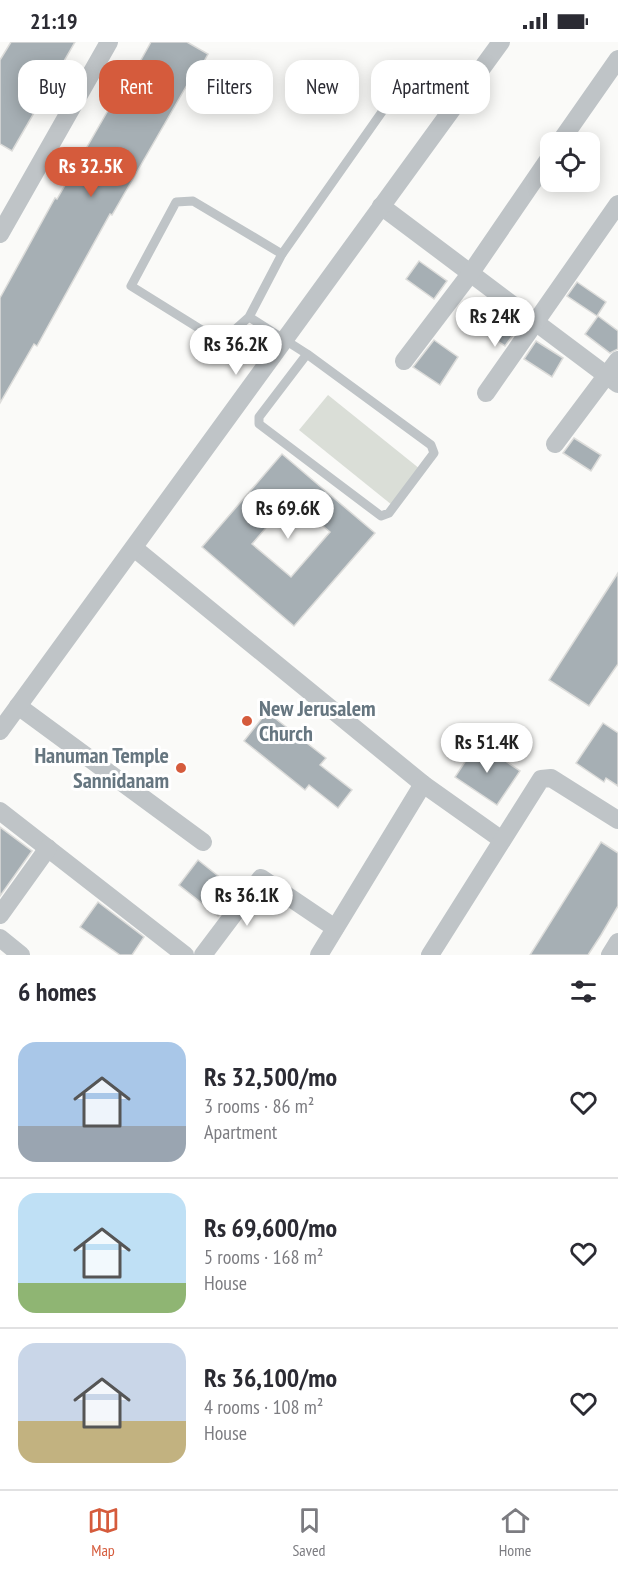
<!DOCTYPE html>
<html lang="en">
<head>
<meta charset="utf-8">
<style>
	:root { --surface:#fff; --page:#f2f2f3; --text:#2b2b33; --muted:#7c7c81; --line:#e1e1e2; --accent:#d55b3c }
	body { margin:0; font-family:"PT Sans Narrow",sans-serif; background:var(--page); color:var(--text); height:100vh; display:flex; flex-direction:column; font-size:22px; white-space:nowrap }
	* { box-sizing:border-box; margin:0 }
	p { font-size:20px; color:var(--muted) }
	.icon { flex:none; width:33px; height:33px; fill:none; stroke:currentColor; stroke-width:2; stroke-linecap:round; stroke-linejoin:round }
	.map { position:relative; height:913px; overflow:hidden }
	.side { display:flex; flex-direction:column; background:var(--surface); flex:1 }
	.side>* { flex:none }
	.banner { position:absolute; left:18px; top:18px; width:582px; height:54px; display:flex; gap:12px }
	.controls { position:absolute; left:540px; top:90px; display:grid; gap:12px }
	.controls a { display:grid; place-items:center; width:60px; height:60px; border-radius:12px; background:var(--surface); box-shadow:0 3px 15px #0003; font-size:30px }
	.price { position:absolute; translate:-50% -51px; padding:0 14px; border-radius:21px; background:#fff; color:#222; font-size:20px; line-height:39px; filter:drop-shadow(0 2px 3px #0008) }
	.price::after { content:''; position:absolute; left:50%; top:36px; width:18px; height:14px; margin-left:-9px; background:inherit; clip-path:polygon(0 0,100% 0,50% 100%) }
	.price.selected { background:var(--accent); color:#fff }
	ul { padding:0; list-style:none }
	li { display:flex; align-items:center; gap:18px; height:150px; padding:0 18px }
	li+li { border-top:2px solid var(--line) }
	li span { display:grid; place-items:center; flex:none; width:168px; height:120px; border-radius:18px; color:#555 }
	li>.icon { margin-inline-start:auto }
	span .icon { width:72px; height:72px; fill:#fffc; stroke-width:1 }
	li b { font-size:26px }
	h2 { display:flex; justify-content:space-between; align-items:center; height:72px; padding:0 18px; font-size:26px }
	.tag { padding:0 21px; border-radius:18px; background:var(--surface); box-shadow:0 3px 15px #0003; font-size:21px; line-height:54px }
	.tag.selected { background:var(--accent); color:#fff }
	.status { display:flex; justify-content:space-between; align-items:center; height:42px; padding:0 30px; background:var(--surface); direction:ltr }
	.status svg { height:16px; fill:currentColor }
	.tab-bar { display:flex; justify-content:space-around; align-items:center; height:84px; border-top:2px solid var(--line); background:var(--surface); font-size:16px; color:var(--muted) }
	.tab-bar a { display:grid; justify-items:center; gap:3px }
	.tab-bar .selected { color:var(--accent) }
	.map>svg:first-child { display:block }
	.green { fill:#daded7 }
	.building { fill:#a6afb4; stroke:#dcdcda; stroke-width:1.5; fill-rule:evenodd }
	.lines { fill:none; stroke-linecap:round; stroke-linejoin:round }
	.lane { stroke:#bfc4c7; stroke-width:9 }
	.street { stroke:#bfc4c7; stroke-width:18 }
	.poi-dot { fill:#d55b3c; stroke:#fff; stroke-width:2 }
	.labels { text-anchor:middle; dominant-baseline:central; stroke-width:6; stroke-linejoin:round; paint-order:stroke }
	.poi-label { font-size:22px; font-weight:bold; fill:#667680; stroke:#fff; text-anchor:start }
</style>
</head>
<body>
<div class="status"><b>21:19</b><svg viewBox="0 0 49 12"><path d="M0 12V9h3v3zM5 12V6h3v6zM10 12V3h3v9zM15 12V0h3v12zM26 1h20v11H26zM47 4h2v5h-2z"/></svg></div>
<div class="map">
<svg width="618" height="913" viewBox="0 0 618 913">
	<rect width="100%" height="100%" fill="#fafaf8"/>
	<polygon class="green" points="328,353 420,427 392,463 299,388"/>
	<g class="building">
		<polygon points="11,0 75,0 12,109 0,102 0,18"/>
		<polygon points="151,0 187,0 208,12 190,45 187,43 112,173 110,172 37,304 34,302 0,361 0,256 55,156 57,157 133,25 136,27"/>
		<polygon points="419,219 447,239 434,257 406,237"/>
		<polygon points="577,240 606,260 597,274 567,254"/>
		<polygon points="492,269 518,286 505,304 479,287"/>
		<polygon points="598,274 618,289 618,307 610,311 585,292"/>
		<polygon points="434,298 458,315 440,343 413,325"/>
		<polygon points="536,299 563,316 552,335 524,317"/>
		<polygon points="574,396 601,413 591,429 563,411"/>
		<path d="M282 412 375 491 294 584 202 505ZM291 457 330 490 291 535 252 502Z"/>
		<polygon points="618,531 618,622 589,664 549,638"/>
		<polygon points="267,670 326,716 320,723 352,748 338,766 309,743 305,748 244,699"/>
		<polygon points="603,681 618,691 618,744 606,736 604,740 576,721"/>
		<polygon points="478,700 520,729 497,763 455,735"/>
		<polygon points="0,785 32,809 0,854"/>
		<polygon points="601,800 618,811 618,864 601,893 588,913 530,913"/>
		<polygon points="198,818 237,849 218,874 179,843"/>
		<polygon points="98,860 144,895 132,913 120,913 80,885"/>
	</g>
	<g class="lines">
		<g class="lane">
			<polyline points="282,212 403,40"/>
			<polyline points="249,275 282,212 193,159 176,160 131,244 221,300 249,275 307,312 431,403 434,411 389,471 381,474 259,382 259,375 307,312"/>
		</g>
		<g class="street">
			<polyline points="560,100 618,17"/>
			<polyline points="381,164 618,342"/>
			<polyline points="0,192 109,0"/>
			<polyline points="404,319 470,232 550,115"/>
			<polyline points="486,351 618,162"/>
			<polyline points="555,402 618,318"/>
			<polyline points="134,506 423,742 502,798"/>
			<polyline points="18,664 203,800"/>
			<polyline points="0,689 501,0"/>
			<polyline points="0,769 185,913"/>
			<polyline points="0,873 48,806"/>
			<polyline points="0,896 21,913"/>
			<polyline points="203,913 261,836 335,886"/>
			<polyline points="319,913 423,742"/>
			<polyline points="430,913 541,737 551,736 618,778"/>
			<polyline points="610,913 618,900"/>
		</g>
	</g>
	<g class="poi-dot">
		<circle cx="247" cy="679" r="6"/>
		<circle cx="181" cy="726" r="6"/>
	</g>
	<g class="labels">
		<g class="poi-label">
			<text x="259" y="666">New Jerusalem<tspan x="259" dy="25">Church</tspan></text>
			<text x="169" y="713" text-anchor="end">Hanuman Temple<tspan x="169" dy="25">Sannidanam</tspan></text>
		</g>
	</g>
</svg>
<div class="controls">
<a><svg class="icon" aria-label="locate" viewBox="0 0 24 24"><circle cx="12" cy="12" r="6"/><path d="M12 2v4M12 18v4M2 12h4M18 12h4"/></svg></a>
</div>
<b class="price selected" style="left:91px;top:156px">Rs 32.5K</b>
<b class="price" style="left:495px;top:306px">Rs 24K</b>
<b class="price" style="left:236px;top:334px">Rs 36.2K</b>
<b class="price" style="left:288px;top:498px">Rs 69.6K</b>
<b class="price" style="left:487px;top:732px">Rs 51.4K</b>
<b class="price" style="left:247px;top:885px">Rs 36.1K</b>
<div class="banner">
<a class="tag">Buy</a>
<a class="tag selected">Rent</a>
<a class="tag">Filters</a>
<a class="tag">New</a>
<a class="tag">Apartment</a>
</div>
</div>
<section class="side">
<h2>6 homes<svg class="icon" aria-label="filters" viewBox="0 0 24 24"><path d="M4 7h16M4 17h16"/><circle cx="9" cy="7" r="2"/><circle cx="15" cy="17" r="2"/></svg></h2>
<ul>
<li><span style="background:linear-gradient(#a9c7e8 70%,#9aa5b1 0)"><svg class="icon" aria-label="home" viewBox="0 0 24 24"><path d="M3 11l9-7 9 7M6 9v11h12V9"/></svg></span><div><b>Rs 32,500/mo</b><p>3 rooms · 86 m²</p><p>Apartment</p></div><svg class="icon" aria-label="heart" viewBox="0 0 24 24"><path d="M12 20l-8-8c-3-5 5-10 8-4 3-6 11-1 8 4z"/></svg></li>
<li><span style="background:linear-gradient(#bfe0f5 75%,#8fb573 0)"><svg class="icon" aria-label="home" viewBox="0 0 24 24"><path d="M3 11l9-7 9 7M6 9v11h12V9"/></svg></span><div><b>Rs 69,600/mo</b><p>5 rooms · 168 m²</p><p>House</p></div><svg class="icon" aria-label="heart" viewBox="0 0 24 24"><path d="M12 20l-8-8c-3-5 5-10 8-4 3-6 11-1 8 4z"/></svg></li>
<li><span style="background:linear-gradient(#c9d6e8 65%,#c2b280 0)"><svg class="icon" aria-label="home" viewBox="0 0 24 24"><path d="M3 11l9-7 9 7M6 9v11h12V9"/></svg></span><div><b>Rs 36,100/mo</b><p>4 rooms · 108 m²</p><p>House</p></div><svg class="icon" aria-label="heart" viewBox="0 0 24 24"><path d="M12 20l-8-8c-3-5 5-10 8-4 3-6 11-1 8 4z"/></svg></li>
</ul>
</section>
<nav class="tab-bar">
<a class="selected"><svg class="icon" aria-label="map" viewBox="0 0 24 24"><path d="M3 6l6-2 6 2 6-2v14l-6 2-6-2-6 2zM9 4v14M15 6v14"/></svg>Map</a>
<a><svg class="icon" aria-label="saved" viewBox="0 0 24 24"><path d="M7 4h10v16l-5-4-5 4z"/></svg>Saved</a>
<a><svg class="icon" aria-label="home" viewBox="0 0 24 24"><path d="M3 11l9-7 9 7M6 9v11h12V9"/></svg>Home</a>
</nav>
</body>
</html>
